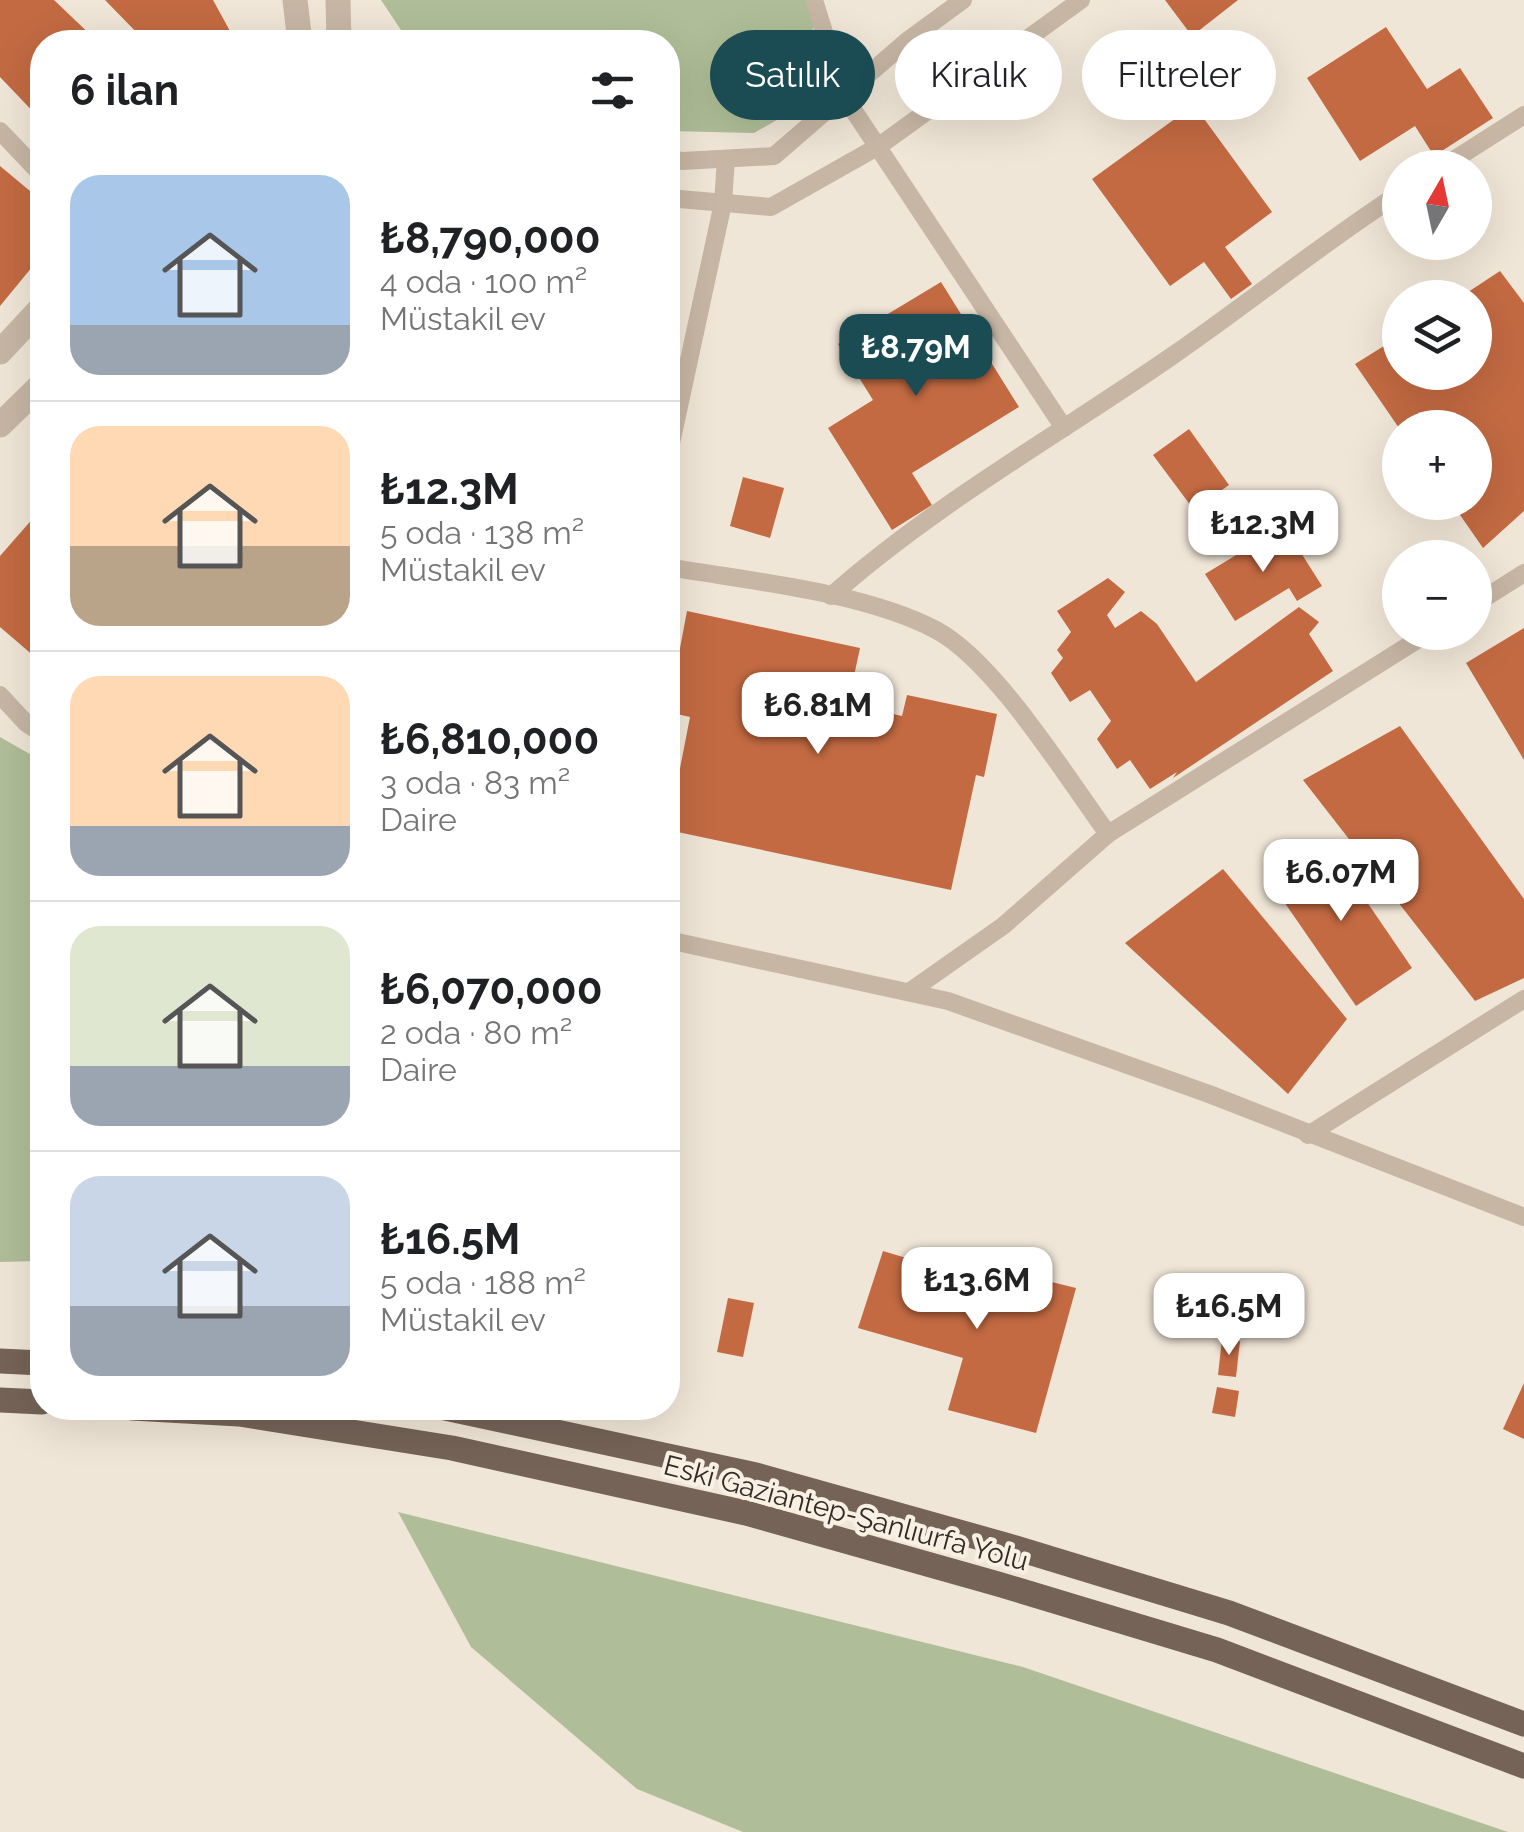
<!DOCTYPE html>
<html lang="tr">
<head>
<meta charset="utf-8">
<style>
	:root { --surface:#fff; --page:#f6f6f6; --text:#202124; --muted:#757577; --line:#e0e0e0; --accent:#1c4c53 }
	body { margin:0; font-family:Raleway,sans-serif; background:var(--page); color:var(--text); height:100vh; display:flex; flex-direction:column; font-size:38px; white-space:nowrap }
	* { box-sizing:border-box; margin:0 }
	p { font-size:32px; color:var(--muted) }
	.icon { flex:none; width:55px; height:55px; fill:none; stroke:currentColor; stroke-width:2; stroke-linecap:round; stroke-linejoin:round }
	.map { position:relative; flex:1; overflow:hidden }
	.sheet { position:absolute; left:30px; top:30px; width:650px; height:1390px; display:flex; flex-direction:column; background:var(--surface); border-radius:40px; box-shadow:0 10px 40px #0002 }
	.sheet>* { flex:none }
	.hud { position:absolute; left:710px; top:30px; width:662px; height:90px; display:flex; gap:20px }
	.needle { width:65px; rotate:9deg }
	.buttons { position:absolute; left:1382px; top:150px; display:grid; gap:20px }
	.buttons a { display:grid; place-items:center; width:110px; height:110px; border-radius:50%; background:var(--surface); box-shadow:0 10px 40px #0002; font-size:50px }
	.price { position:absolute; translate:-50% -85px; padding:0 22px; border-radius:20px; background:#fff; color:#222; font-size:32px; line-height:65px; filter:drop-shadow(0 2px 5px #0008) }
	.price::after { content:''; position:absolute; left:50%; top:60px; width:30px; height:22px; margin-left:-15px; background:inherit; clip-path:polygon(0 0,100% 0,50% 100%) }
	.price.active { background:var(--accent); color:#fff }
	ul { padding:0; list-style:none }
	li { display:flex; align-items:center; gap:30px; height:250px; padding:0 40px }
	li+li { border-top:2px solid var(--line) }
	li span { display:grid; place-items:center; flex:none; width:280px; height:200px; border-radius:30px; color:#555 }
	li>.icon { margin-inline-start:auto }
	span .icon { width:120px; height:120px; fill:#fffc; stroke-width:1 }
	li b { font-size:42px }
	h2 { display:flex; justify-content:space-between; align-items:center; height:120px; padding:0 40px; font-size:42px }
	.pill { padding:0 35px; border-radius:45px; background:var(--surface); box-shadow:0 10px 40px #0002; font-size:35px; line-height:90px }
	.pill.active { background:var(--accent); color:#fff }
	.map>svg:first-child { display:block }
	.green { fill:#afbe98 }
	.building { fill:#c36a42 }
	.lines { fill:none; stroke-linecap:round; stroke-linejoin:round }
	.service { stroke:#c7b6a4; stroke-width:18 }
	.tertiary { stroke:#c7b6a4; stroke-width:25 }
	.primary { stroke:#756357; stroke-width:25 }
	.labels { text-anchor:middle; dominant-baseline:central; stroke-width:8; stroke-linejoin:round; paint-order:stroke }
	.street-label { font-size:28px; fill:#332a25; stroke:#f8f0e3 }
</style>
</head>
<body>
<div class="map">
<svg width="1524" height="1832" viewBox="0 0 1524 1832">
	<rect width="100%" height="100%" fill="#f0e6d7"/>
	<g class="green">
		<polygon points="381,0 814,0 810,101 754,133 668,131 668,42 409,42"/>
		<polygon points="0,737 42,761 40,1261 0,1262"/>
		<polygon points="398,1512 1023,1667 1508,1832 743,1832 637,1789 471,1647"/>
	</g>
	<g class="building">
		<polygon points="0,0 54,0 98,42 42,42 42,121 0,77"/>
		<polygon points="105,0 213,0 236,42 146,42"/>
		<polygon points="1165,0 1238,0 1192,36"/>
		<polygon points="1386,27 1427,89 1460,68 1493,118 1434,156 1415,126 1360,161 1307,78"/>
		<polygon points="1194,105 1272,212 1225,247 1252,284 1231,299 1204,262 1170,286 1092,179"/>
		<polygon points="0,166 42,201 42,255 0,306"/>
		<polygon points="1500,271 1524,303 1524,511 1483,548 1451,502 1475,502 1475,428 1399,428 1355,364 1400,336 1400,372 1475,372 1475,298 1459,298"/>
		<polygon points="941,282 1019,407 912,473 932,505 892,530 828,428 873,400 838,344"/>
		<polygon points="1189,429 1229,485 1194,510 1153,455"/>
		<polygon points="743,477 784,488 770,538 730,526"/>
		<polygon points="42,508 42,663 0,627 0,556"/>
		<polygon points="1284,526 1322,586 1297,601 1289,588 1235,621 1205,574"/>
		<polygon points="1108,578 1125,592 1107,615 1115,628 1141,611 1157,624 1196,682 1299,607 1319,622 1309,634 1333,671 1173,778 1177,772 1150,789 1130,760 1117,769 1097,739 1111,721 1090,690 1070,702 1051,673 1063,658 1057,650 1071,632 1057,611"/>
		<polygon points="687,611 860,648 848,704 902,716 907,695 997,714 984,777 976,775 951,890 668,830 690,717 668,712"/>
		<polygon points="1524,628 1524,760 1466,663"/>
		<polygon points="1400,726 1524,899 1524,978 1475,1001 1303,780"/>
		<polygon points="1326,842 1412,968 1356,1006 1269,880"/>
		<polygon points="1223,869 1347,1019 1288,1094 1125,943"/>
		<polygon points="883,1251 983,1281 987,1266 1076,1288 1036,1433 948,1410 963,1358 858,1328"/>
		<polygon points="728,1298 754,1303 743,1357 717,1352"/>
		<polygon points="1222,1339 1240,1341 1236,1377 1218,1375"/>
		<polygon points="1524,1383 1524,1439 1503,1429"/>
		<polygon points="1217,1387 1239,1391 1235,1417 1212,1413"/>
	</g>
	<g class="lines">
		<g class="service">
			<polyline points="814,0 844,96 1064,428"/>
			<polyline points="0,131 42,175"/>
			<polyline points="668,158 682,161 774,156 907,41 963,0"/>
			<polyline points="1441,168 1524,115"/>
			<polyline points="668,198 771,207 879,146 1081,0"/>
			<polyline points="668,457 723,203 726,159"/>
			<path d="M668 567C749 581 864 592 936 630 995 661 1067 778 1108 834"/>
			<path d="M831 596C935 504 1058 435 1172 356 1249 303 1321 244 1400 193"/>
			<polyline points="1475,604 1524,573"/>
			<polyline points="0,695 26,723 42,733"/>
			<polyline points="668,940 948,1001 1209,1094 1524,1217"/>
			<polyline points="909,992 1003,926 1108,834 1430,632"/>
			<polyline points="1308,1135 1524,999"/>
		</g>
		<g class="tertiary">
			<polyline points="295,0 300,42"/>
			<polyline points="338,0 339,42"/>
			<polyline points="0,352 42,307"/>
			<polyline points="0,425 42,384"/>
		</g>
		<g class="primary">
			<polyline points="0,1361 42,1363"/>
			<polyline points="0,1400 42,1402"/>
			<polyline points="132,1408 239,1414 452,1448 746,1513 998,1584 1217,1650 1524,1766"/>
			<polyline points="445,1408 756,1475 1009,1546 1229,1613 1524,1724"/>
		</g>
	</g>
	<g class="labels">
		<g class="street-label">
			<text transform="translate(846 1513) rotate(15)">Eski Gaziantep-Şanlıurfa Yolu</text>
		</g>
	</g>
</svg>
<div class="buttons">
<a><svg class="needle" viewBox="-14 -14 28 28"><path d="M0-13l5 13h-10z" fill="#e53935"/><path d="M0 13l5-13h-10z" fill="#757577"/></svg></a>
<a><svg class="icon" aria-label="layers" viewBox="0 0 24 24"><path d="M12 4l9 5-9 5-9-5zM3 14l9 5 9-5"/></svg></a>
<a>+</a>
<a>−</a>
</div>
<b class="price active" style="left:916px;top:399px">₺8.79M</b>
<b class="price" style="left:1263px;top:575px">₺12.3M</b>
<b class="price" style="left:818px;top:757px">₺6.81M</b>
<b class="price" style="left:1341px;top:924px">₺6.07M</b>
<b class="price" style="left:977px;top:1332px">₺13.6M</b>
<b class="price" style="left:1229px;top:1358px">₺16.5M</b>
<div class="hud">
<a class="pill active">Satılık</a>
<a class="pill">Kiralık</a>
<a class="pill">Filtreler</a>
</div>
<section class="sheet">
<h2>6 ilan<svg class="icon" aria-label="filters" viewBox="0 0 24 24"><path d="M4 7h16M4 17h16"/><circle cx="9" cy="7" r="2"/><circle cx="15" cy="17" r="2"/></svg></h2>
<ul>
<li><span style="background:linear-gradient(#a9c7e8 75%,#9aa5b1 0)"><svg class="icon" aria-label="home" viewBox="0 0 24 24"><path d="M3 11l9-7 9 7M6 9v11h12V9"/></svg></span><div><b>₺8,790,000</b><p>4 oda · 100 m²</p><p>Müstakil ev</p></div></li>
<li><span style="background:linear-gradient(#ffd9b3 60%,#b9a48a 0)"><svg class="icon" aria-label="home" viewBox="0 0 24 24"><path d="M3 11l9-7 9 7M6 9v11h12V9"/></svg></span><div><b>₺12.3M</b><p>5 oda · 138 m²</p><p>Müstakil ev</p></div></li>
<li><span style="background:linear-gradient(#ffd9b3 75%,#9aa5b1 0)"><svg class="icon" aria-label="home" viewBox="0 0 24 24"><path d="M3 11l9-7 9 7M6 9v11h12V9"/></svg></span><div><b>₺6,810,000</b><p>3 oda · 83 m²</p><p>Daire</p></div></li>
<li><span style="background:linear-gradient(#dfe7d0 70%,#9aa5b1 0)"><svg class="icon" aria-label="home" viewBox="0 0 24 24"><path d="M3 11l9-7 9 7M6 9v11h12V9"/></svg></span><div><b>₺6,070,000</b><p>2 oda · 80 m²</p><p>Daire</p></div></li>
<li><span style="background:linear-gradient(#c9d6e8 65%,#9aa5b1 0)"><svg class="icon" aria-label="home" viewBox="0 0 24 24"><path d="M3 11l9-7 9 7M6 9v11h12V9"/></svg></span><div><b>₺16.5M</b><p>5 oda · 188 m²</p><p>Müstakil ev</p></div></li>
</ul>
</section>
</div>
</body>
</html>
